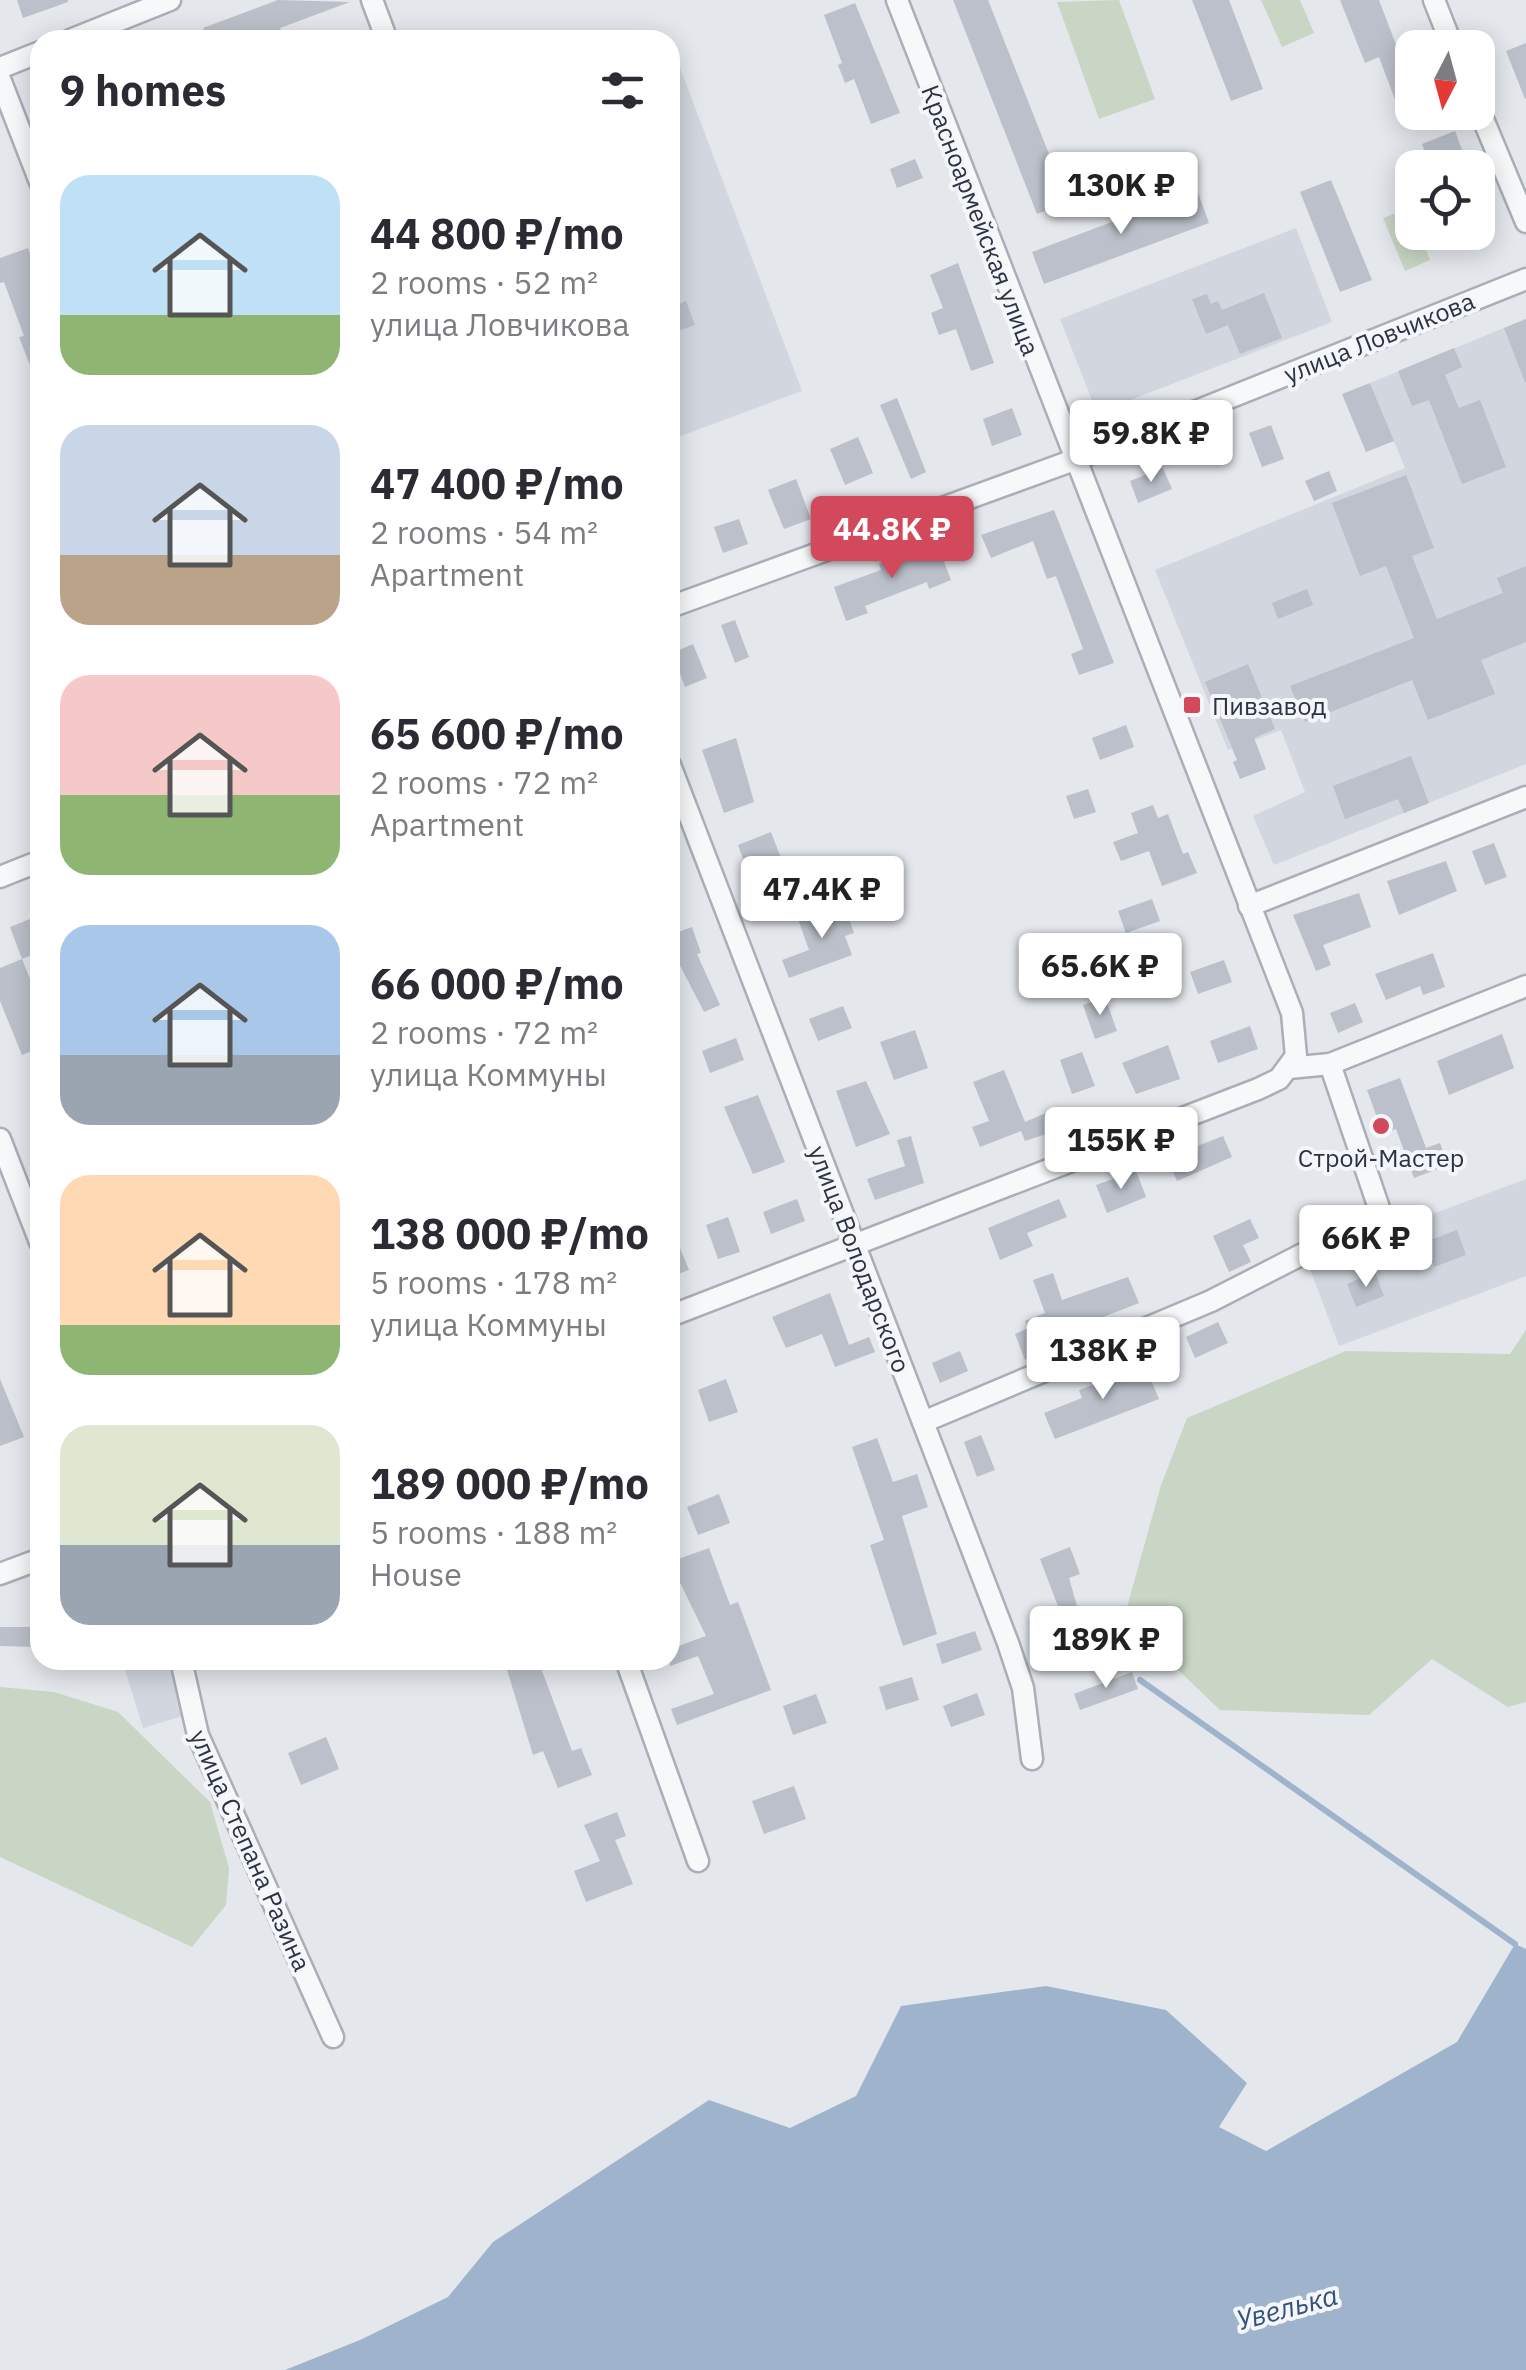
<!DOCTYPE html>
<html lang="en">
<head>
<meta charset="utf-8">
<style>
	:root { --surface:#fff; --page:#f2f2f3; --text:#2b2b33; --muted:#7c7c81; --accent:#d1495b }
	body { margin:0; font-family:"IBM Plex Sans",sans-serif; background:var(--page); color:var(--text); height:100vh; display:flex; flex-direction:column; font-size:38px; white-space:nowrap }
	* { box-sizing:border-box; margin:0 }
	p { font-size:32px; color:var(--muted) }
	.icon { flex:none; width:55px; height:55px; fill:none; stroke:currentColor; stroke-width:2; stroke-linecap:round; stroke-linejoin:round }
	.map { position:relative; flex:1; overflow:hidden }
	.details { position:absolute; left:30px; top:30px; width:650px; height:1640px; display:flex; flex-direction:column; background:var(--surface); border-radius:30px; box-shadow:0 5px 25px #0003 }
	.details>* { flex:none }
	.needle { width:65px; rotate:186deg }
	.controls { position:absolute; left:1395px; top:30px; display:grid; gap:20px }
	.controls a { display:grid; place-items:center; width:100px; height:100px; border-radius:20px; background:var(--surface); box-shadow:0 5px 25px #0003; font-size:50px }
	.price { position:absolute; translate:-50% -85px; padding:0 22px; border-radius:10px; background:#fff; color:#222; font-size:32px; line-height:65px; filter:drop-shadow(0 2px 5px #0008) }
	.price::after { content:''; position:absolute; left:50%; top:60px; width:30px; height:22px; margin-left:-15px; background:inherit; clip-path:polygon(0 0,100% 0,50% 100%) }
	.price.selected { background:var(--accent); color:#fff }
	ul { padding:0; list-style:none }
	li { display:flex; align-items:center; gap:30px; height:250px; padding:0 30px }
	li span { display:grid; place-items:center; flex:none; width:280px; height:200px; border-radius:30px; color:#555 }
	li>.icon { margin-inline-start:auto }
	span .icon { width:120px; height:120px; fill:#fffc; stroke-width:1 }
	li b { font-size:42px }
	h2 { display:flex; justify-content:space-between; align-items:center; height:120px; padding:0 30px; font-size:42px }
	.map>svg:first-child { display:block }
	.built { fill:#d2d6de }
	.green { fill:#c9d6c5 }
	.water { fill:#9fb4cc }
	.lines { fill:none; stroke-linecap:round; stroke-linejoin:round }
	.stream { stroke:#9fb4cc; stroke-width:6 }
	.building { fill:#bbc0ca }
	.minor-casing { stroke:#a9aeb7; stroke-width:25 }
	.minor { stroke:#f7f8fa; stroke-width:20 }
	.poi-dot { fill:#d1495b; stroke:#f4f6f9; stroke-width:4 }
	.labels { text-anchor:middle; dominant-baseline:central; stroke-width:8; stroke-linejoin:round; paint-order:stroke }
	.street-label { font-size:25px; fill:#2b3445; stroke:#f4f6f9 }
	.poi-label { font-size:25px; fill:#2b3445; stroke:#f4f6f9; text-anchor:start }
	.water-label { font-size:28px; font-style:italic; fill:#34527a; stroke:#f4f6f9 }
</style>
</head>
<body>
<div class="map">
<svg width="1526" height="2370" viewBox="0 0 1526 2370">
	<rect width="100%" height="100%" fill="#e4e7ec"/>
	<g class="built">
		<polygon points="670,41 802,391 670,440"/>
		<polygon points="1296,228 1332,322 1097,413 1060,319"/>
		<polygon points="1526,319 1526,764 1274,865 1253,816 1305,792 1281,730 1228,750 1155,570 1405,468 1370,383"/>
		<polygon points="1526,1179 1526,1276 1339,1346 1307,1261"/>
		<polygon points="122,1660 172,1660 189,1714 143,1728"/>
	</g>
	<g class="green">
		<polygon points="1119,0 1155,99 1099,119 1057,2"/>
		<polygon points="1261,0 1300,0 1314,33 1282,47"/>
		<polygon points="1409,208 1412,232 1419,233 1430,260 1405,271 1383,218"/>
		<polygon points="1526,1330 1526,1702 1508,1707 1432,1659 1369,1715 1220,1710 1124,1618 1161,1485 1187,1418 1346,1351 1510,1354"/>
		<polygon points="0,1687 54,1692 118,1712 210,1802 229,1868 226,1905 192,1947 0,1857"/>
	</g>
	<polygon class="water" points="1515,1944 1526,1949 1526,2370 285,2370 360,2340 448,2297 493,2242 709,2100 790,2128 856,2096 901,2006 1046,1986 1166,2010 1247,2083 1219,2127 1266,2151 1457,2042"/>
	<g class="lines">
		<polyline class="stream" points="1140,1680 1515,1944"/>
	</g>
	<g class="building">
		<polygon points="17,0 68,0 68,2 23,18"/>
		<polygon points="278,0 350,2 280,28 283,35 268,40 207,40 203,28"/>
		<polygon points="953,0 988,0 1068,202 1037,214"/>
		<polygon points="1192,0 1229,0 1263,89 1231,101"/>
		<polygon points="1340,0 1379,0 1398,50 1412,44 1412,108 1400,113 1379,57 1365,63"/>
		<polygon points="855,3 900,113 871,124 854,79 845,83 838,65 842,63 824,15"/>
		<polygon points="1526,43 1526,99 1525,99 1506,51"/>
		<polygon points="1455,131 1469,168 1431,168 1422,144"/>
		<polygon points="915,159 923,178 897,188 890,169"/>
		<polygon points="1331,180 1372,280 1340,292 1300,192"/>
		<polygon points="1197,190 1209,223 1044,284 1032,252"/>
		<polygon points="28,248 40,279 39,388 19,337 24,336 4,282 0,283 0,258"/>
		<polygon points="958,263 994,363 971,371 956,329 939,335 931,313 943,308 930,275"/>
		<polygon points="1264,293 1282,338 1240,354 1228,325 1206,334 1192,299 1207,294 1211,304 1218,301 1222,310"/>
		<polygon points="686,301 695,325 670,334 670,308"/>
		<polygon points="1526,319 1526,382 1525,382 1504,328"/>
		<polygon points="1454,348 1462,367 1445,375 1459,408 1480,400 1506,467 1462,484 1429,400 1412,406 1398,371"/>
		<polygon points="1370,383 1394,441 1366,452 1342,394"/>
		<polygon points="897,398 926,472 911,479 880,405"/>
		<polygon points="1012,408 1022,435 992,446 983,419"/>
		<polygon points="1271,425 1284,459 1262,467 1249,433"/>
		<polygon points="858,437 873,473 845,485 830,449"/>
		<polygon points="1163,468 1172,489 1138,503 1130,481"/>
		<polygon points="1329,471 1337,491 1314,501 1305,481"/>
		<polygon points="1406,475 1434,548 1412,556 1437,619 1503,593 1497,578 1526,566 1526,642 1481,660 1495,694 1428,720 1412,680 1305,722 1290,686 1414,638 1386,566 1360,576 1332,503"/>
		<polygon points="796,479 811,519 784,529 768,490"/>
		<polygon points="1054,510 1114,663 1079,675 1071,654 1083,649 1056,576 1047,579 1033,541 991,558 981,535"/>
		<polygon points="739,519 748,544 723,553 714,527"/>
		<polygon points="938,546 951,580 929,589 927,582 865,606 868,613 846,621 834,587 881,570 879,564 898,556 900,561"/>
		<polygon points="1307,589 1313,605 1278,619 1272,603"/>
		<polygon points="735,620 749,657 735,663 721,625"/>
		<polygon points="693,644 707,678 685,687 672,653"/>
		<polygon points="1248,664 1275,729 1254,738 1266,769 1240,779 1233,762 1237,760 1205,682"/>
		<polygon points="1126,725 1134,747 1100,760 1092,738"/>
		<polygon points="736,738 754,802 724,813 702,750"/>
		<polygon points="1411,756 1429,803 1404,813 1398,799 1345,819 1333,786"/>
		<polygon points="1088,789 1096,812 1074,819 1066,796"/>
		<polygon points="1153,805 1158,818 1168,814 1183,854 1188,852 1197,873 1162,886 1149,851 1121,861 1113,842 1138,833 1131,813"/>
		<polygon points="771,832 794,892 760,905 738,845"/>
		<polygon points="1494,843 1507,877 1485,885 1472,851"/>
		<polygon points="1446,861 1457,891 1399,915 1387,881"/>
		<polygon points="1359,893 1371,927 1323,945 1331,965 1316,971 1293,915"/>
		<polygon points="1152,899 1160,921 1126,933 1118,911"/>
		<polygon points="843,903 854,933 845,936 852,955 789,978 782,960 809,950 798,919"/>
		<polygon points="40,915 40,952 22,959 10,927"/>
		<polygon points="692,927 701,953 697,954 720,1005 704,1012 670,946 670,935"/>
		<polygon points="1433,953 1445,987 1423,995 1420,986 1386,1000 1375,974"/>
		<polygon points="22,959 40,1004 40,1048 22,1055 0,1001 0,968"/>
		<polygon points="1224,960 1232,982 1198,994 1190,972"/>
		<polygon points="1105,997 1117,1031 1095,1039 1083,1005"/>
		<polygon points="1355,1003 1363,1022 1338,1033 1330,1013"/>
		<polygon points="843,1006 852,1028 818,1041 809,1019"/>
		<polygon points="1250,1026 1258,1049 1218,1063 1210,1041"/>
		<polygon points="915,1030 928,1068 894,1080 880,1042"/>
		<polygon points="1502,1034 1514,1068 1449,1095 1437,1061"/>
		<polygon points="736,1038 744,1060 710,1073 702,1051"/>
		<polygon points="1168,1045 1180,1079 1136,1094 1122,1063"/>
		<polygon points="1082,1052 1095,1086 1072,1094 1060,1060"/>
		<polygon points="1004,1070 1025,1122 1053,1110 1061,1129 1025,1141 1021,1131 980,1147 972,1127 989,1121 973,1082"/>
		<polygon points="1400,1078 1426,1148 1440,1143 1448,1165 1414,1178 1396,1129 1383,1134 1367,1090"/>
		<polygon points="866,1081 890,1134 856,1147 836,1091"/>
		<polygon points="758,1095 785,1162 753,1174 724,1107"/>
		<polygon points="911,1136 924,1183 875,1200 867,1179 905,1166 897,1140"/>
		<polygon points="1223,1136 1232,1157 1177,1181 1167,1158"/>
		<polygon points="1136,1171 1146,1197 1107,1213 1096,1185"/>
		<polygon points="797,1199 805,1221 771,1234 763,1212"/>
		<polygon points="1059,1199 1067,1217 1027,1233 1033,1246 1000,1260 988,1228"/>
		<polygon points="728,1217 740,1252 718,1259 706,1225"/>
		<polygon points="1250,1219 1259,1238 1243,1245 1251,1262 1229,1272 1213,1236"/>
		<polygon points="670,1223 689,1270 670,1277"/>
		<polygon points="1457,1230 1466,1255 1434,1267 1425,1242"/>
		<polygon points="1375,1272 1384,1296 1356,1307 1347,1284"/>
		<polygon points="1053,1273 1062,1300 1128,1277 1139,1303 1073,1329 1077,1339 1025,1360 1015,1334 1028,1328 1025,1321 1045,1313 1033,1280"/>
		<polygon points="830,1293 849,1345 869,1337 875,1352 835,1367 822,1334 786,1348 772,1317"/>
		<polygon points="1218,1322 1228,1343 1195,1358 1186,1337"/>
		<polygon points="960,1351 968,1371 940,1383 932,1363"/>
		<polygon points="1145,1366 1159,1399 1055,1439 1044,1413 1082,1398 1079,1390"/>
		<polygon points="0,1379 24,1437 0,1446"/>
		<polygon points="726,1379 738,1412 709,1422 698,1390"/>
		<polygon points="981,1435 995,1470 977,1477 964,1442"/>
		<polygon points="877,1438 893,1482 917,1474 928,1507 902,1516 937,1634 903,1646 870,1545 884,1540 852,1447"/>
		<polygon points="719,1494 730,1523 698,1535 687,1507"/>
		<polygon points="1070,1547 1080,1574 1069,1578 1083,1627 1051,1636 1044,1613 1059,1609 1040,1559"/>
		<polygon points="709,1548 730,1605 738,1602 771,1690 677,1725 671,1709 714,1694 698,1656 670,1666 670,1649 706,1636 670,1562"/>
		<polygon points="0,1627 40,1627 40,1647 0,1646"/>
		<polygon points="975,1631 982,1650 942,1664 936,1644"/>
		<polygon points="504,1660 538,1660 572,1751 581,1748 592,1775 558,1788 543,1751 533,1755"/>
		<polygon points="1132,1672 1138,1689 1080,1710 1074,1694"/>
		<polygon points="912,1677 919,1700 886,1710 879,1687"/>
		<polygon points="977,1693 985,1715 951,1727 943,1706"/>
		<polygon points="816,1694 827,1723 793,1735 783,1706"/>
		<polygon points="326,1737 339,1769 301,1785 288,1753"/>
		<polygon points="794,1786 806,1819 764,1834 752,1801"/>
		<polygon points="617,1812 626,1836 615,1840 633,1884 586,1902 574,1871 600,1861 584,1825"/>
	</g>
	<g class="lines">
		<defs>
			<g id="minor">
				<polyline points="372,0 387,40"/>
				<polyline points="1434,0 1453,48"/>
				<polyline points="70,40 170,0"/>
				<polyline points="0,68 40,52"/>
				<polyline points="0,79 40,182"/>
				<polyline points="1478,107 1526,222"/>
				<polyline points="670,607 1074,460 1526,279"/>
				<polyline points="670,765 1008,1643 1023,1688 1032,1759"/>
				<polyline points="0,877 40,861"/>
				<polyline points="1249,906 1526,797"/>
				<polyline points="1289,1068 1330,1064 1526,986"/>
				<polyline points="0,1139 40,1242"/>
				<polyline points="670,1316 1258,1089 1279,1079 1296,1056 1292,1013 897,0"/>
				<polyline points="923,1422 1211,1301 1381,1214 1330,1064"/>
				<polyline points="0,1574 40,1559"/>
				<polyline points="181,1660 198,1735 333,2037"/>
				<polyline points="626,1660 698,1861"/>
			</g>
		</defs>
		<use href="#minor" class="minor-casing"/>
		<use href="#minor" class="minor"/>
	</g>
	<g class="poi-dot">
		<rect x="1182" y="695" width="20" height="20" rx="5"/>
		<circle cx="1381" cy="1126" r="10"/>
	</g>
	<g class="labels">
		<g class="street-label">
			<text transform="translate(981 220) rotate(69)">Красноармейская улица</text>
			<text transform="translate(1379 337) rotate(-22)">улица Ловчикова</text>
			<text transform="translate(860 1259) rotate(69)">улица Володарского</text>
			<text transform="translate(251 1850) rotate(66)">улица Степана Разина</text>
		</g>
		<g class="poi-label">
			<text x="1212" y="705">Пивзавод</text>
			<text x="1381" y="1157" text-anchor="middle">Строй-Мастер</text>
		</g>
		<g class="water-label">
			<text transform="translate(1287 2307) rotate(-15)">Увелька</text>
		</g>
	</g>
</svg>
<div class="controls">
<a><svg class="needle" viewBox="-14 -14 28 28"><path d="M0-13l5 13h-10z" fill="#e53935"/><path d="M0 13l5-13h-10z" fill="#7c7c81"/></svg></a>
<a><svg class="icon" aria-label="locate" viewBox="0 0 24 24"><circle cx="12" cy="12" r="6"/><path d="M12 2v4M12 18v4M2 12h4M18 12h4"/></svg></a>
</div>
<b class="price" style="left:1121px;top:237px">130K ₽</b>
<b class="price" style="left:1151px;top:485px">59.8K ₽</b>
<b class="price selected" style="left:892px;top:581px">44.8K ₽</b>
<b class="price" style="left:822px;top:941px">47.4K ₽</b>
<b class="price" style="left:1100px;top:1018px">65.6K ₽</b>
<b class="price" style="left:1121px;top:1192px">155K ₽</b>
<b class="price" style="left:1366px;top:1290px">66K ₽</b>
<b class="price" style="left:1103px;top:1402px">138K ₽</b>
<b class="price" style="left:1106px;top:1691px">189K ₽</b>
<section class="details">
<h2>9 homes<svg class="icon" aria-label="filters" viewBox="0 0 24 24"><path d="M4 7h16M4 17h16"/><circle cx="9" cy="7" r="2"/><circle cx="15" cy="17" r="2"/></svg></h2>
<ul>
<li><span style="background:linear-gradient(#bfe0f5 70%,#8fb573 0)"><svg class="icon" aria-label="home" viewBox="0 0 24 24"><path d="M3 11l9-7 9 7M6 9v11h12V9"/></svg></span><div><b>44 800 ₽/mo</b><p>2 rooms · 52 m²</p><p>улица Ловчикова</p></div></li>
<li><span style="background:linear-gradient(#c9d6e8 65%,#b9a48a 0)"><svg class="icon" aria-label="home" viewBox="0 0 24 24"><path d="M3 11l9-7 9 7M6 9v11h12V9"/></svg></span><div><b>47 400 ₽/mo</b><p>2 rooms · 54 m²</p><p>Apartment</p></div></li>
<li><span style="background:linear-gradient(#f6c9c9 60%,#8fb573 0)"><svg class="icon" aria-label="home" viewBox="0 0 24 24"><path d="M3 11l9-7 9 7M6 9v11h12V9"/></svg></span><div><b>65 600 ₽/mo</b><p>2 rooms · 72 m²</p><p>Apartment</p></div></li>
<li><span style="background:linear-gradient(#a9c7e8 65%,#9aa5b1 0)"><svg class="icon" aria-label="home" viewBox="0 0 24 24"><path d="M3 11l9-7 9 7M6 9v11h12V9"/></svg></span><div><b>66 000 ₽/mo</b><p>2 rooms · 72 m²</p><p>улица Коммуны</p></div></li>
<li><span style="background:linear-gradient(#ffd9b3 75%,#8fb573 0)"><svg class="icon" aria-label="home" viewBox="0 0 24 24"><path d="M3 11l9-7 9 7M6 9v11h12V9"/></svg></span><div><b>138 000 ₽/mo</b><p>5 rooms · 178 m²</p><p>улица Коммуны</p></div></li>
<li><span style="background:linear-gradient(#dfe7d0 60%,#9aa5b1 0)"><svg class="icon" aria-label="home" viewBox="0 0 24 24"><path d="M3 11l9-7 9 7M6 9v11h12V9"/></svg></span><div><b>189 000 ₽/mo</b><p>5 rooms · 188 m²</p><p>House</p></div></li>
</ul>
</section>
</div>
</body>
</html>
